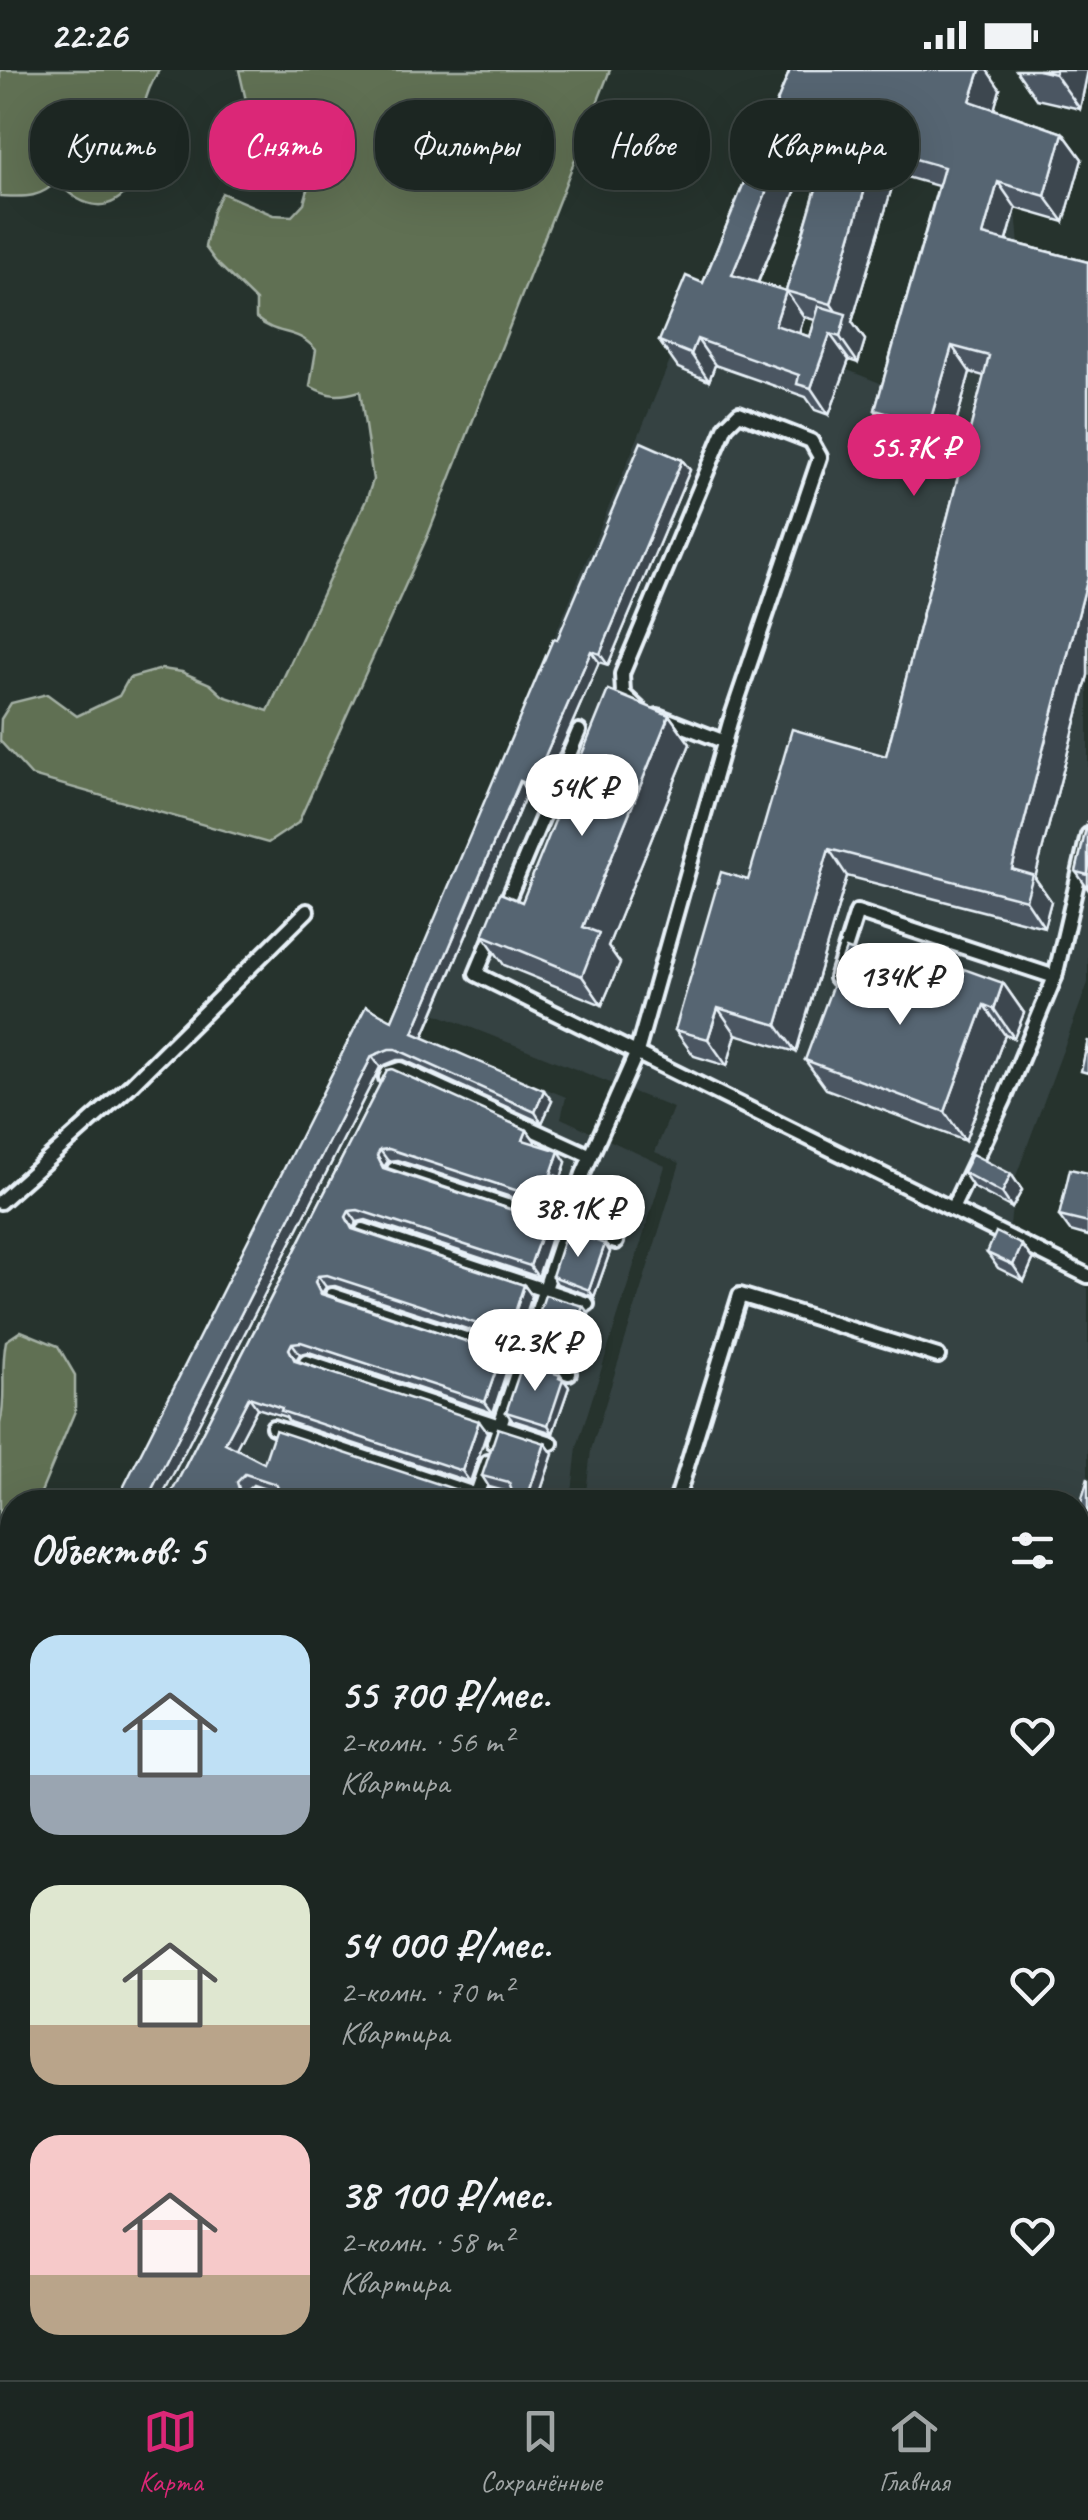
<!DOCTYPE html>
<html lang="ru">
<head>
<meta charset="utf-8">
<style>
	:root { --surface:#1c2622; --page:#252e2a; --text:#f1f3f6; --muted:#a0a5a5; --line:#3a4340; --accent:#db2777 }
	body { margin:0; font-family:Caveat,sans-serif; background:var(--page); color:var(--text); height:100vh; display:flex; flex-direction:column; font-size:38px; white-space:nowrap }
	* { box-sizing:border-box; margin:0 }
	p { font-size:32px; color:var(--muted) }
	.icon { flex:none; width:55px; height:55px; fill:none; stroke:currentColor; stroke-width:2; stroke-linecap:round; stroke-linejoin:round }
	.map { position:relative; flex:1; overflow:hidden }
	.side { position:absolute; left:0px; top:1420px; width:1090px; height:890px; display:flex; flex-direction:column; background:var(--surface); border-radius:40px 40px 0 0; box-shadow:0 10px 40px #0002,0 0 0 2px var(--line) }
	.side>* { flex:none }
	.hud { position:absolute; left:30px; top:30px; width:1030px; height:90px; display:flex; gap:20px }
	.price { position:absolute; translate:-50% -85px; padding:0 22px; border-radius:35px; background:#fff; color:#222; font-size:32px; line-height:65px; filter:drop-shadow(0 2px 5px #0008) }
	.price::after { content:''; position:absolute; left:50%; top:60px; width:30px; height:22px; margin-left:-15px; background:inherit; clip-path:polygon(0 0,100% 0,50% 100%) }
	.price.selected { background:var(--accent); color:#fff }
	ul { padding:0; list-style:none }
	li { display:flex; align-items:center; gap:30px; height:250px; padding:0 30px }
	li span { display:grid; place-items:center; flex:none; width:280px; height:200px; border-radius:30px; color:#555 }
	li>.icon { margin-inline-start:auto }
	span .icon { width:120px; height:120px; fill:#fffc; stroke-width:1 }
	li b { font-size:42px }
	h2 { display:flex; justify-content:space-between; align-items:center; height:120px; padding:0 30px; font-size:42px }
	.tag { padding:0 35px; border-radius:40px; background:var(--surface); box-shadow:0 10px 40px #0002,0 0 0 2px var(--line); font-size:35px; line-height:90px }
	.tag.selected { background:var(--accent); color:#fff }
	.status { display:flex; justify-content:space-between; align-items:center; height:70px; padding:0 50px; background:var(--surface); direction:ltr }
	.status svg { height:28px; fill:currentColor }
	.tabs { display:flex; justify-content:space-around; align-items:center; height:140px; border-top:2px solid var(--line); background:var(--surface); font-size:28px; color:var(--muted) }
	.tabs a { display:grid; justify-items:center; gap:5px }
	.tabs .selected { color:var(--accent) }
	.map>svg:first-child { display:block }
	.built { fill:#354242 }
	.green { fill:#607052; stroke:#a4b0a5; stroke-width:2.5 }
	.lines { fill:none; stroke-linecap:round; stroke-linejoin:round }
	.lane-casing { stroke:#e8f1f8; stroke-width:20 }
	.street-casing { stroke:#e8f1f8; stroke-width:32 }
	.secondary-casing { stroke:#e8f1f8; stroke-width:42 }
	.lane { stroke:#26332d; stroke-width:12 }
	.street { stroke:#26332d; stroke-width:25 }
	.secondary { stroke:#26332d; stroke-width:35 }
	.wall { fill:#4b5762; stroke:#e8f1f8; stroke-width:2.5; fill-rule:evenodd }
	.shaded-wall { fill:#3d4750; stroke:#e8f1f8; stroke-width:2.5 }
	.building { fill:#576572; stroke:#e8f1f8; stroke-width:2.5; fill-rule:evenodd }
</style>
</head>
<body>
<div class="status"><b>22:26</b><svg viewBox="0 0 49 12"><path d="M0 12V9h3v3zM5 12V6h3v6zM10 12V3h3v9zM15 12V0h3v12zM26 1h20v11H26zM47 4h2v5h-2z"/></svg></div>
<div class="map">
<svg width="1088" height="2310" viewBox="0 0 1088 2310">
	<rect width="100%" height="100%" fill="#26332d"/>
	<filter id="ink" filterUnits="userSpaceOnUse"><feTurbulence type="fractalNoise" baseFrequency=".01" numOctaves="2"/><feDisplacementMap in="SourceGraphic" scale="20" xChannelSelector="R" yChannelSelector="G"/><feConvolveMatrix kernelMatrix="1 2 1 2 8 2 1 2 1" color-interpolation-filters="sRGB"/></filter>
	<g filter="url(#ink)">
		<g class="built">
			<polygon points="1016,138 1020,191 1088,209 1088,913 1013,1114 1022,1120 1012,1138 1007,1178 1023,1210 1033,1190 1088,1218 1088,1726 1078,1760 1078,1432 585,1432 591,1380 680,1093 655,1082 673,1038 402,930 696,229 845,299 905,323"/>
			<polygon points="393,957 566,1027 561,1048 665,1096 577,1377 571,1432 153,1432"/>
			<polygon points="1088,2057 1088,2310 1012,2310 1012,2298 1078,2298 1078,2088"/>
		</g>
		<g class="green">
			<path d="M0 0H159C143 26 141 45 142 75 142 82 144 92 142 98 141 105 133 112 129 118 106 148 77 134 57 111 40 129 24 127 0 126Z"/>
			<path d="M239 0H610L428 465 298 753 268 773 32 706 0 671 1 649 11 633 47 624 77 646 119 626 129 608 162 599 182 602 210 614 223 626 268 641 367 428 373 410 360 321C340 327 329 327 310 316L316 280C295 256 279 268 256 248V231L216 192 205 177 213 141 222 123 273 145 292 146 304 133 314 98 306 82 289 69 256 55 248 39Z"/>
			<path d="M21 1261 58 1276 75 1305V1341L37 1432H12V1493L0 1523V1354C7 1326 0 1302 6 1271Z"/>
		</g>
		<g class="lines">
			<defs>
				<g id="lane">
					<polyline points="658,646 725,672"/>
					<polyline points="1088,765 1055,907 1004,1030 952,1139 1088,1206"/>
					<polyline points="502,843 579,661"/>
					<polyline points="494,861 476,904 952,1139"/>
					<polyline points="836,908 857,842 1055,907"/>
					<polyline points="386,1008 388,1003 400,999 591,1086"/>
					<polyline points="394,1099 616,1172"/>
					<polyline points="0,1132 130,1016 307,841"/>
					<polyline points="363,1160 587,1234"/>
					<polyline points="332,1225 569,1303"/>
					<polyline points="306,1292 551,1373"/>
					<polyline points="273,1357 477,1425 511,1432"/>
					<polyline points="494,1373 583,1104 637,982 730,652 820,387 811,371 739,343 726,356 622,604 623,624 639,639"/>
					<polyline points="254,1425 277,1432"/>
					<polyline points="474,1432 488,1392"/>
					<polyline points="676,1432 740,1225 938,1286"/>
					<polyline points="0,1894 12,1898"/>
					<polyline points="0,1999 12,2005"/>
					<polyline points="0,2144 9,2138 12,2130"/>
					<polyline points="0,2160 12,2177"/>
					<polyline points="0,2293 12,2260"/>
					<polyline points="353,2310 358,2298"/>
					<polyline points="490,2310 492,2310"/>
				</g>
				<polyline id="street" points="167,2310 171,2298"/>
				<g id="secondary">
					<polyline points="1078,1920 1088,1882"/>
					<polyline points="1078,1983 1088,1987"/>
					<polyline points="937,2310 941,2298"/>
				</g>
			</defs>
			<use href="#lane" class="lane-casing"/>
			<use href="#street" class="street-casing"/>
			<use href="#secondary" class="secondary-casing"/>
			<use href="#lane" class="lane"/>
			<use href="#street" class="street"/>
			<use href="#secondary" class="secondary"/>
		</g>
		<g class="wall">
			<path d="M790 0 1000 19 994 39 1063 63 1082 89 1064 152 1016 138 1007 171 1088 192V605L1035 808 1051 831 1044 857 847 806 796 982 736 964 727 996 694 986 675 960 748 810 886 686 984 306 970 302 948 382 893 366 875 340 938 116 896 104 852 252 865 270 858 293 849 290 829 345 815 340 806 327 715 295 709 311 678 298 659 271 703 213ZM811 83 825 87 786 221 758 213ZM804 247 815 250 810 267 799 263Z"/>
			<polygon points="1016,0 1088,0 1080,39 1036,29"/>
			<path d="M682 390 690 400 608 595 599 592 540 727 527 722 423 968 552 1031 542 1053 404 990H397L380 997 160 1429 170 1426 387 1000 527 1060 535 1071 534 1073 566 1092 561 1108 568 1118 560 1143 397 1090 388 1091 384 1097 546 1151 553 1162 538 1207 366 1150 357 1152 353 1158 524 1215 532 1226 516 1275 335 1216 326 1217 322 1223 502 1283 509 1294 493 1343 309 1282 300 1284 296 1290 487 1362 470 1412 289 1352 286 1347 257 1338 236 1378 264 1393 457 1420 463 1429 467 1431H506L512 1423 489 1417 482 1406 545 1373 553 1384 537 1432H116L392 950 557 570ZM253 1415 278 1423 277 1428 266 1431 244 1423Z"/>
			<polygon points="669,645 690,674 608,876 620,893 602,935 504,895 483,865 522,832"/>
			<polygon points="1088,750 1088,819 1076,802"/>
			<polygon points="1003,913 1024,943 1014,968 1005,965 965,1071 826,1019 805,990 957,921"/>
			<polygon points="963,1102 1011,1104 1022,1120 1012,1138 973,1117"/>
			<polygon points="1088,1103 1088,1166 1070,1161 1059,1146"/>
			<polygon points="618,1128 623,1136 615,1161 579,1149 573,1141"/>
			<polygon points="605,1174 610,1182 594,1227 557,1214 552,1206"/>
			<polygon points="987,1183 1033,1190 1024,1211 998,1198"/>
			<polygon points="589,1244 572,1293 535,1281 529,1273"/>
			<polygon points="560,1305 569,1317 553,1363 512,1350 506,1342"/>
			<polygon points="0,1791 12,1796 12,1881 7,1879 0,1869"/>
			<polygon points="0,1916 12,1920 12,1980 0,1975"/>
			<polygon points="0,2057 12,2062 12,2114 0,2110"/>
			<polygon points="12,2125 12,2160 4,2148"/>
			<polygon points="64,2298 132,2298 127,2310 99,2310"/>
			<polygon points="556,2298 804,2298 812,2310 592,2310"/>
		</g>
		<g class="shaded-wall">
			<polygon points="980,0 987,0 1000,19 989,58 970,31"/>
			<polygon points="1056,0 1088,0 1080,39 1055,4"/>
			<polygon points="793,57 811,83 750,231 732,205"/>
			<polygon points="1063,63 1082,89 1064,152 1045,126"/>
			<polygon points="877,78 896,104 852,252 865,270 858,293 840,267 844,253 831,234"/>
			<polygon points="998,112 1016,138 1001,191 983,165"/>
			<polygon points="786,221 804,247 794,281 775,255"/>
			<polygon points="830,264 849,290 829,345 811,318"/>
			<polygon points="697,269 715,295 709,311 691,284"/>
			<polygon points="952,276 970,302 948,382 929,355"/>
			<polygon points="682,390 690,400 608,595 600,584"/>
			<polygon points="1088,507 1088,605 1035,808 1051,831 1044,857 1026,830 1012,799"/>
			<polygon points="591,581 599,592 540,727 532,716"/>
			<polygon points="669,645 690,674 608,876 620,893 602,935 582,906 583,857"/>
			<polygon points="520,711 527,722 420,974 413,963"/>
			<polygon points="829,779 847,806 796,982 777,955"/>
			<polygon points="1003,913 1024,943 1014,968 994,939"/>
			<polygon points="984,935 1005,965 965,1071 945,1042"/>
			<polygon points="718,938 736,964 727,996 708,969"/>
			<polygon points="372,986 380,997 159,1432 151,1421"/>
			<polygon points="544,1020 552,1031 542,1053 535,1042"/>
			<polygon points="527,1060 535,1071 531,1080 523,1070"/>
			<polygon points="380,1080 388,1091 384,1097 391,1108 377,1086"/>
			<polygon points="559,1081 566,1092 561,1108 568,1118 560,1143 552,1132 551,1104"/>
			<polygon points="1011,1104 1022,1120 1012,1138 1002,1123"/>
			<polygon points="618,1128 623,1136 615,1161 609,1153"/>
			<polygon points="349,1141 357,1152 353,1158 360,1170 346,1147"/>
			<polygon points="546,1151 553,1162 538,1207 530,1196"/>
			<polygon points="605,1174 610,1182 594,1227 589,1220"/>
			<polygon points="1022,1175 1033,1190 1024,1211 1013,1195"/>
			<polygon points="318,1206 326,1217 322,1223 329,1234 315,1212"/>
			<polygon points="524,1215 532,1226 516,1275 508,1264"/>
			<polygon points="583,1236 589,1244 572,1293 566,1286"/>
			<polygon points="292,1273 300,1284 296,1290 303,1302 289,1279"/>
			<polygon points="502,1283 509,1294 493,1343 485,1332"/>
			<polygon points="560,1305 569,1317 553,1363 548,1355"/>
			<polygon points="249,1327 257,1338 233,1384 225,1373"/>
			<polygon points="479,1351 487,1362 470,1412 462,1401"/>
			<polygon points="545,1373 553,1384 537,1432 526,1432"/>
			<polygon points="1088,1556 1088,1656 1078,1691 1078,1592"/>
			<polygon points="7,2203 12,2210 12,2222 0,2255 0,2222"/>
			<polygon points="115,2298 132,2298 127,2310 118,2310 113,2303"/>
			<polygon points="235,2298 239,2298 247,2310 231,2310"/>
			<polygon points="418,2298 449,2298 444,2310 413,2310"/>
			<polygon points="797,2298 804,2298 812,2310 793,2310"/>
		</g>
		<g class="building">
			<path d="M790 0H980L970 31 1063 63 1045 126 998 112 983 165 1088 192V507L1012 799 1033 805 1026 830 829 779 777 955 718 938 708 969 675 960 721 802 748 810 792 659 886 686 989 286 952 276 929 355 875 340 944 97 877 78 831 234 786 221 775 255 810 267 819 236 846 244 840 267 830 264 811 318 797 314 799 305 697 269 691 284 659 271 686 206 703 213ZM793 57 831 68 786 221 732 205Z"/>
			<polygon points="1038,0 1056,0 1055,4"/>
			<path d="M641 372 682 390 600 584 591 581 532 716 520 711 413 963 544 1020 535 1042 396 979H389L372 986 151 1421 158 1430 170 1426 387 1000 392 999 527 1060 523 1070 559 1081 551 1104 560 1107 552 1132 389 1079 380 1080 377 1086 383 1098 546 1151 530 1196 358 1140 349 1141 346 1147 352 1159 524 1215 508 1264 327 1205 318 1206 315 1212 321 1224 502 1283 485 1332 301 1272 292 1273 289 1279 295 1291 479 1351 462 1401 281 1341 282 1338 249 1327 225 1373 264 1393 275 1360 457 1420 460 1428 467 1431 475 1425 506 1431 513 1424 509 1413 482 1406 498 1358 545 1373 526 1432H116L366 936 392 950 553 569 557 570ZM245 1404 276 1414 279 1420 277 1428 266 1431 240 1422 237 1412Z"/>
			<polygon points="608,620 669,645 583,857 599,863 582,906 483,865 500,823 522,832"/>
			<polygon points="1088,750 1088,805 1076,802"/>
			<polygon points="846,879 957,921 964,899 1003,913 994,939 984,935 945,1042 805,990"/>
			<polygon points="1088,970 1088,1003 1081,1001"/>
			<polygon points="972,1084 1011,1104 1002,1123 963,1102"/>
			<polygon points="1070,1099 1088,1103 1088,1153 1059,1146"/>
			<polygon points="581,1116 618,1128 609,1153 573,1141"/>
			<polygon points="567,1160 605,1174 589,1220 552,1206"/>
			<polygon points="996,1162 1022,1175 1013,1195 987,1183"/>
			<polygon points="545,1225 583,1236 566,1286 529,1273"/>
			<polygon points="523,1292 560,1305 559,1308 563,1310 548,1355 506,1342"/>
			<polygon points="1088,1408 1088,1556 1078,1592 1078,1443"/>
			<polygon points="0,1791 12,1796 12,1850 0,1845"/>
			<polygon points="0,1916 12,1920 12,1968 0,1964"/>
			<polygon points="0,2057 12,2062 12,2105 0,2101"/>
			<polygon points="12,2125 12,2151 4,2148"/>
			<polygon points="0,2200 7,2203 0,2222"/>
			<polygon points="97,2298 115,2298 113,2303"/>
			<polygon points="206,2298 235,2298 231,2310 202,2310"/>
			<polygon points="367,2298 418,2298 413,2310 363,2310"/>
			<polygon points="677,2298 797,2298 793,2310 713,2310"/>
		</g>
	</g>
</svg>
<b class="price selected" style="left:914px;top:429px">55.7K ₽</b>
<b class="price" style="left:582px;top:769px">54K ₽</b>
<b class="price" style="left:900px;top:958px">134K ₽</b>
<b class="price" style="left:578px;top:1190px">38.1K ₽</b>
<b class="price" style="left:535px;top:1324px">42.3K ₽</b>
<div class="hud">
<a class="tag">Купить</a>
<a class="tag selected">Снять</a>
<a class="tag">Фильтры</a>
<a class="tag">Новое</a>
<a class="tag">Квартира</a>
</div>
<section class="side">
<h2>Объектов: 5<svg class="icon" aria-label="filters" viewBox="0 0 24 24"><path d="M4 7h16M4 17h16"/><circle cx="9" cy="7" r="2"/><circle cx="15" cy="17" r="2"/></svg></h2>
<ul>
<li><span style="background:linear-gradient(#bfe0f5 70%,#9aa5b1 0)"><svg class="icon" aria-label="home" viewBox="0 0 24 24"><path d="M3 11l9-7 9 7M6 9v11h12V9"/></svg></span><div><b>55 700 ₽/мес.</b><p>2-комн. · 56 m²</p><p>Квартира</p></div><svg class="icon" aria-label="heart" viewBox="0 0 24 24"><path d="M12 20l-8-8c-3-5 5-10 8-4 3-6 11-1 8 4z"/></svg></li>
<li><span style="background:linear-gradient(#dfe7d0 70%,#b9a48a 0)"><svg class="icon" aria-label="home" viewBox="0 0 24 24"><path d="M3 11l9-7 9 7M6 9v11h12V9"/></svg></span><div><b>54 000 ₽/мес.</b><p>2-комн. · 70 m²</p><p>Квартира</p></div><svg class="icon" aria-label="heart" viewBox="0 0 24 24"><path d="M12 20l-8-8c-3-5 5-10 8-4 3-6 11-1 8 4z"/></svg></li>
<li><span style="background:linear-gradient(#f6c9c9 70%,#b9a48a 0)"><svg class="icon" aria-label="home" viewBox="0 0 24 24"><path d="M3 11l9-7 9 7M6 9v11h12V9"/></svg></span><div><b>38 100 ₽/мес.</b><p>2-комн. · 58 m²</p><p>Квартира</p></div><svg class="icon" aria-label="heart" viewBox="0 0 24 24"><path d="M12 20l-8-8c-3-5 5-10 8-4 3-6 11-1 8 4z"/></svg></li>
</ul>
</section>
</div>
<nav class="tabs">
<a class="selected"><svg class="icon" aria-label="map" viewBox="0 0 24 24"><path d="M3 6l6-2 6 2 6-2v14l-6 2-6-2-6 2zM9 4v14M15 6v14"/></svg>Карта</a>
<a><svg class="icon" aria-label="saved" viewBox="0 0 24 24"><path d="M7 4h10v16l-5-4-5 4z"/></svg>Сохранённые</a>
<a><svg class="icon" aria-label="home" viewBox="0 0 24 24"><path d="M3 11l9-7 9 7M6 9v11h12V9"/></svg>Главная</a>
</nav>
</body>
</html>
